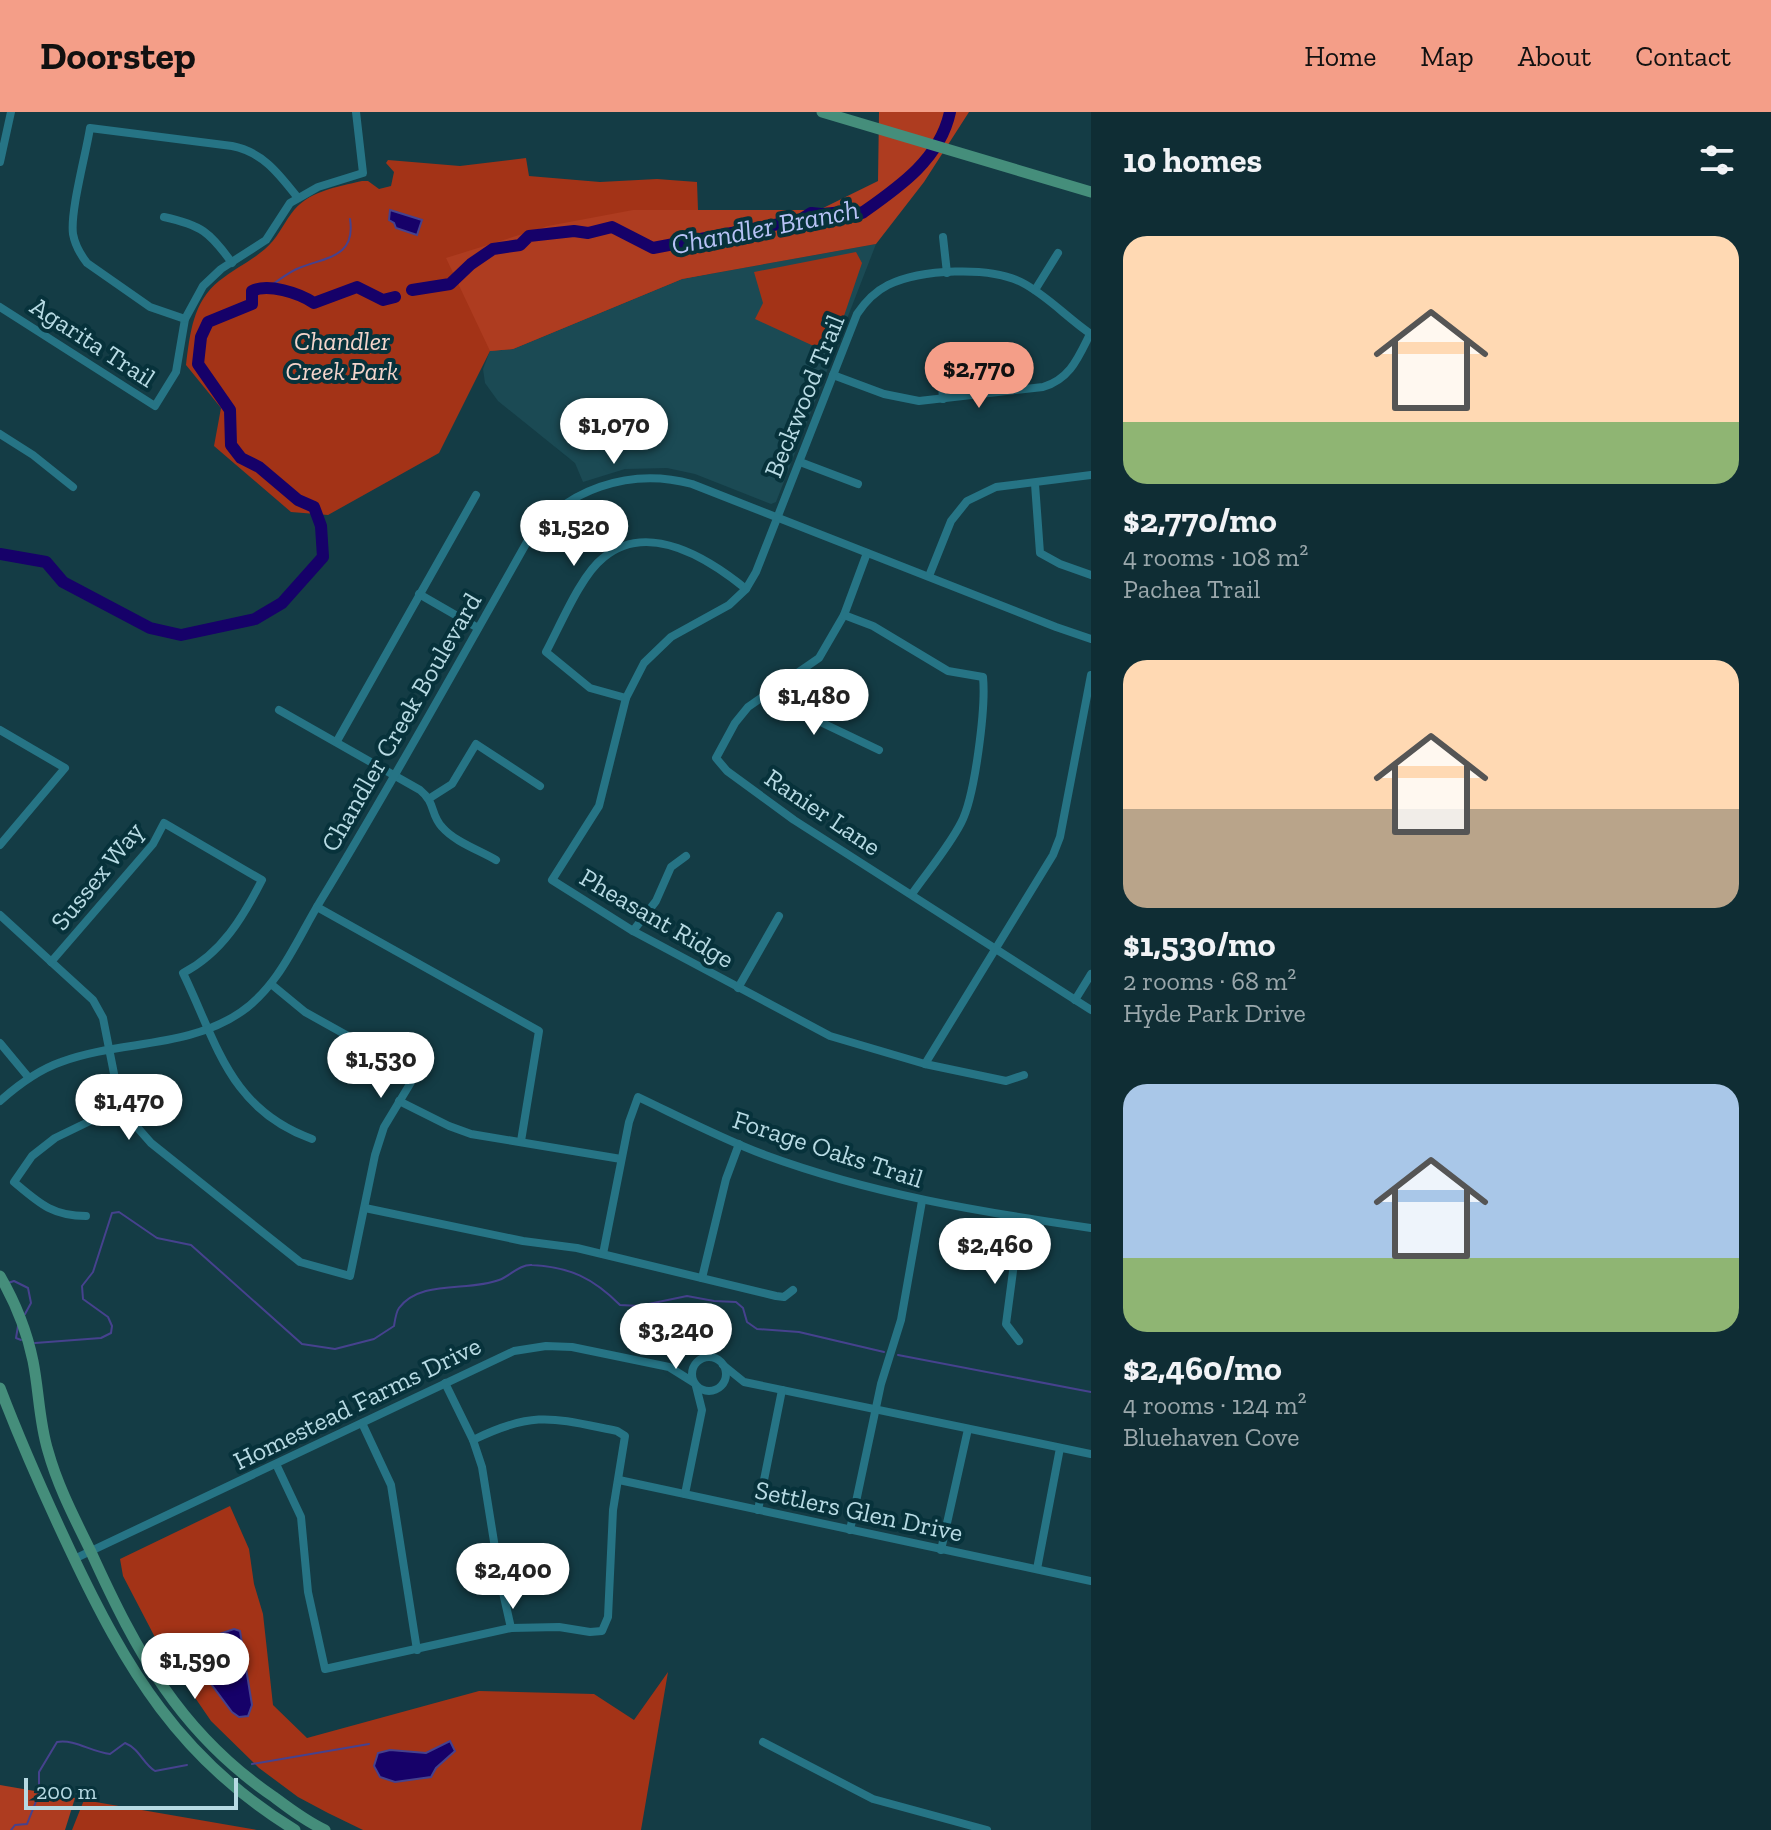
<!DOCTYPE html>
<html lang="en">
<head>
<meta charset="utf-8">
<style>
	:root { --surface:#0f2d34; --page:#1d3940; --text:#f1f3f6; --muted:#9ba8ac; --accent:#f49e88 }
	body { margin:0; font-family:"Zilla Slab",serif; background:var(--page); color:var(--text); height:100vh; display:flex; flex-direction:column; font-size:30px; white-space:nowrap }
	* { box-sizing:border-box; margin:0 }
	p { font-size:26px; color:var(--muted) }
	.icon { flex:none; width:44px; height:44px; fill:none; stroke:currentColor; stroke-width:2; stroke-linecap:round; stroke-linejoin:round }
	.map { position:relative; flex:1; overflow:hidden }
	.sheet { display:flex; flex-direction:column; background:var(--surface); width:680px }
	.sheet>* { flex:none }
	.scale { position:absolute; left:24px; bottom:20px; width:214px; box-sizing:border-box; padding-left:8px; border:4px solid #b7dae3; border-top:0; font-size:22px; line-height:28px; white-space:nowrap; color:#b7dae3; -webkit-text-stroke:6px #07323b; paint-order:stroke }
	.price { position:absolute; translate:-50% -68px; padding:0 18px; border-radius:28px; background:#fff; color:#222; font-size:26px; line-height:52px; filter:drop-shadow(0 2px 4px #0008) }
	.price::after { content:''; position:absolute; left:50%; top:48px; width:24px; height:18px; margin-left:-12px; background:inherit; clip-path:polygon(0 0,100% 0,50% 100%) }
	.price.selected { background:var(--accent); color:#111 }
	ul { padding:0; list-style:none }
	li { display:grid; align-content:center; gap:16px; height:424px; padding:0 32px }
	li span { display:grid; place-items:center; height:248px; border-radius:24px; color:#555 }
	li>.icon { margin-inline-start:auto }
	span .icon { width:144px; height:144px; fill:#fffc; stroke-width:1 }
	li b { font-size:34px }
	h2 { display:flex; justify-content:space-between; align-items:center; height:96px; padding:0 32px; font-size:34px }
	header { display:flex; align-items:center; gap:48px; box-sizing:border-box; height:112px; padding:0 40px; background:var(--accent); color:#111 }
	header strong { font-size:38px }
	nav { display:flex; gap:44px; margin-inline-start:auto; font-size:28px }
	main { display:flex; flex:1; min-height:0 }
	.map>svg:first-child { display:block }
	.built { fill:#1b4a54 }
	.green { fill:#a33317 }
	.forest { fill:#ae3c20 }
	.water { fill:#160169; stroke:#46428e; stroke-width:2 }
	.lines { fill:none; stroke-linecap:round; stroke-linejoin:round }
	.stream { stroke:#46428e; stroke-width:2 }
	.river { stroke:#160169; stroke-width:12 }
	.minor { stroke:#267485; stroke-width:8 }
	.major { stroke:#458e7b; stroke-width:11 }
	.labels { text-anchor:middle; dominant-baseline:central; stroke-width:8; stroke-linejoin:round; paint-order:stroke }
	.park-label { font-size:26px; font-style:italic; fill:#f3d4cb; stroke:#07323b }
	.street-label { font-size:26px; fill:#b7dae3; stroke:#07323b }
	.water-label { font-size:28px; font-style:italic; fill:#b7c2f6; stroke:#07323b }
</style>
</head>
<body>
<header>
<strong>Doorstep</strong>
<nav><a>Home</a><a>Map</a><a>About</a><a>Contact</a></nav>
</header>
<main>
<div class="map">
<svg width="1091" height="1718" viewBox="0 0 1091 1718">
	<rect width="100%" height="100%" fill="#143c45"/>
	<polygon class="built" points="876,132 776,390 771,392 695,362 667,356 625,357 583,370 575,351 498,289 485,271 483,257 490,239 513,237 682,167"/>
	<g class="green">
		<path d="M526 46 529 64 600 70 657 67 697 70 698 98 708 162 682 167 513 237 490 239 439 341 328 403 291 400 214 334 221 296 186 253C190 221 193 190 219 169 234 157 251 149 265 137 277 127 282 114 291 102 307 79 337 75 362 69H368L379 77 391 74 394 60 386 51 388 48 460 54Z"/>
		<polygon points="856,140 862,151 831,242 755,207 763,191 754,160"/>
		<polygon points="230,1394 249,1437 254,1472 263,1502 273,1593 307,1626 479,1579 594,1582 634,1608 668,1560 641,1718 363,1718 328,1701 298,1685 259,1656 211,1609 159,1533 123,1464 120,1447"/>
		<polygon points="84,1688 257,1718 72,1718"/>
	</g>
	<g class="forest">
		<polygon points="879,0 969,0 924,70 876,132 682,167 513,237 490,239 446,146 548,114 633,98 819,98 878,69"/>
		<polygon points="0,1673 75,1686 65,1718 0,1718"/>
	</g>
	<g class="water">
		<polygon points="390,98 422,108 417,123 396,116 394,111 389,108"/>
		<polygon points="234,1517 240,1519 252,1593 248,1604 239,1605 232,1600 191,1545 190,1536 195,1530"/>
		<polygon points="450,1629 455,1639 436,1656 431,1665 395,1670 380,1665 374,1654 378,1641 390,1638 426,1641"/>
	</g>
	<g class="lines">
		<g class="stream">
			<path d="M267 176C277 170 288 160 299 156 327 145 356 145 350 107"/>
			<polyline points="8,1171 14,1169 28,1176 31,1191 25,1202"/>
			<polyline points="18,1214 16,1226 21,1228"/>
			<path d="M35 1231 101 1226 111 1221 112 1214 108 1205 83 1187 82 1174 93 1160 112 1101 119 1100 157 1126 191 1133 302 1232 335 1237 374 1227 394 1214C395 1208 396 1200 399 1196 421 1167 468 1180 499 1168 510 1164 520 1152 532 1153 570 1155 593 1166 620 1193L639 1194 687 1184 714 1189 736 1190 743 1196 747 1210 757 1217 799 1220 884 1240"/>
			<polyline points="898,1243 1091,1280"/>
			<polyline points="252,1652 369,1632"/>
			<path d="M11 1718 15 1713 27 1712 39 1682V1660L57 1630C75 1627 91 1640 110 1642L125 1631C140 1637 143 1652 155 1659L187 1653"/>
		</g>
		<g class="river">
			<path d="M412 178 450 172 471 152 493 137 520 133 529 124 574 119 588 121 612 115 653 136 800 108 811 101C833 105 840 96 862 101 899 75 940 47 950 0"/>
			<path d="M0 442 46 450 63 470 150 516 181 523 255 507 282 491 323 445 321 414 314 395 298 388 259 355 241 346 231 333 230 298 198 252 201 225 208 210 252 192V179C268 171 299 181 314 191L357 175 383 188 395 185"/>
		</g>
		<g class="minor">
			<polyline points="0,50 11,0"/>
			<path d="M164 105C201 113 210 120 232 151"/>
			<polyline points="943,125 947,161"/>
			<polyline points="1035,178 1058,141"/>
			<polyline points="0,195 155,294 176,260 185,207 203,174 221,157 266,128 290,91 318,75 363,61 356,0"/>
			<path d="M185 207 150 195 87 151C80 142 75 133 73 122 70 99 86 42 90 16L232 34C263 40 279 62 298 86"/>
			<polyline points="941,259 943,287"/>
			<path d="M833 263 884 282 919 289 1043 275C1070 267 1078 246 1090 222"/>
			<polyline points="0,322 33,343 73,375"/>
			<polyline points="800,350 858,372"/>
			<polyline points="1035,372 1040,441 1060,452 1091,463"/>
			<polyline points="867,441 844,503 819,546 748,595 735,611 716,646 727,659 794,708 1091,898"/>
			<polyline points="929,464 951,409 967,389 996,375 1091,363"/>
			<polyline points="419,482 478,516"/>
			<path d="M844 503 873 514 948 559 983 565C986 595 975 685 961 711 948 736 928 759 912 782"/>
			<polyline points="785,570 812,606 879,638"/>
			<path d="M626 586 590 576 546 540C560 514 581 463 603 446 648 408 709 447 746 477"/>
			<path d="M279 598 420 678C436 691 430 702 442 715 455 730 479 738 496 748"/>
			<polyline points="0,618 65,656 0,733"/>
			<polyline points="337,629 476,383"/>
			<polyline points="430,686 452,672 476,632 540,674"/>
			<polyline points="317,795 539,919 521,1029"/>
			<polyline points="0,803 93,888 103,906 119,987 129,1006 151,1031 300,1150 350,1164 375,1043 384,1015 416,962 305,900 271,872"/>
			<polyline points="633,819 656,789 671,755 686,744"/>
			<path d="M51 850 153 732 164 711 262 768C243 805 222 841 183 861 217 931 229 997 312 1027"/>
			<polyline points="738,876 779,804"/>
			<polyline points="1075,888 1091,862"/>
			<polyline points="0,931 29,966"/>
			<polyline points="925,952 1053,743 1060,725 1091,563"/>
			<path d="M1024 963 1006 969 925 952 830 924 633 819 552 768 599 694 626 586 644 551 671 525 729 493 746 477 756 460 857 202C865 190 874 180 888 173 921 157 989 154 1021 170 1047 183 1067 206 1091 222"/>
			<path d="M0 989C18 973 38 958 61 950 120 928 187 937 241 900 280 873 297 827 321 788 393 670 459 550 527 430 564 377 630 355 692 372L1056 515 1091 527"/>
			<polyline points="399,989 449,1014 471,1022 621,1047"/>
			<polyline points="365,1096 523,1129 577,1136 776,1184 784,1185 793,1178"/>
			<path d="M86 1104C52 1104 39 1091 14 1070L32 1044 55 1026 123 993"/>
			<path d="M603 1142 629 1010 638 985C680 1005 722 1027 765 1043 871 1082 980 1100 1091 1116"/>
			<polyline points="702,1166 726,1067 739,1032"/>
			<polyline points="1019,1229 1006,1212 1020,1106"/>
			<circle cx="709" cy="1262" r="17"/>
			<polyline points="723,1253 744,1270 1091,1342"/>
			<polyline points="445,1271 473,1328 482,1355 500,1467 511,1516"/>
			<polyline points="362,1311 391,1373 417,1538"/>
			<path d="M276 1352 301 1405 308 1480 325 1557 511 1516 559 1515 590 1520 602 1519 608 1505 613 1398 625 1324 617 1319C553 1306 534 1298 473 1328"/>
			<polyline points="619,1368 1091,1469"/>
			<polyline points="685,1382 702,1298 696,1274"/>
			<polyline points="758,1398 782,1278"/>
			<polyline points="850,1418 881,1272 901,1208 922,1089"/>
			<polyline points="941,1438 968,1317"/>
			<polyline points="74,1447 514,1239 546,1234 572,1235 669,1255 693,1270"/>
			<polyline points="1037,1457 1060,1336"/>
			<polyline points="763,1630 873,1687 987,1718"/>
		</g>
		<g class="major">
			<polyline points="822,0 1091,80"/>
			<path d="M0 1164C15 1190 27 1220 33 1249 39 1279 39 1310 48 1339 58 1375 75 1407 91 1440 137 1541 180 1621 274 1685 290 1697 307 1710 325 1718"/>
			<path d="M0 1276C21 1331 45 1385 70 1438 126 1557 180 1648 295 1718"/>
		</g>
	</g>
	<g class="labels">
		<g class="park-label">
			<text x="342" y="229">Chandler<tspan x="342" dy="30">Creek Park</tspan></text>
		</g>
		<g class="street-label">
			<text transform="translate(93 230) rotate(33)">Agarita Trail</text>
			<text transform="translate(804 284) rotate(-68)">Beckwood Trail</text>
			<text transform="translate(401 610) rotate(-60)">Chandler Creek Boulevard</text>
			<text transform="translate(823 700) rotate(34)">Ranier Lane</text>
			<text transform="translate(97 764) rotate(-51)">Sussex Way</text>
			<text transform="translate(657 806) rotate(30)">Pheasant Ridge</text>
			<text transform="translate(828 1037) rotate(18)">Forage Oaks Trail</text>
			<text transform="translate(357 1291) rotate(-26)">Homestead Farms Drive</text>
			<text transform="translate(859 1399) rotate(12)">Settlers Glen Drive</text>
		</g>
		<g class="water-label">
			<text transform="translate(765 115) rotate(-11)">Chandler Branch</text>
		</g>
	</g>
</svg>
<div class="scale">200 m</div>
<b class="price selected" style="left:979px;top:298px">$2,770</b>
<b class="price" style="left:614px;top:354px">$1,070</b>
<b class="price" style="left:574px;top:456px">$1,520</b>
<b class="price" style="left:814px;top:625px">$1,480</b>
<b class="price" style="left:381px;top:988px">$1,530</b>
<b class="price" style="left:129px;top:1030px">$1,470</b>
<b class="price" style="left:995px;top:1174px">$2,460</b>
<b class="price" style="left:676px;top:1259px">$3,240</b>
<b class="price" style="left:513px;top:1499px">$2,400</b>
<b class="price" style="left:195px;top:1589px">$1,590</b>
</div>
<section class="sheet">
<h2>10 homes<svg class="icon" aria-label="filters" viewBox="0 0 24 24"><path d="M4 7h16M4 17h16"/><circle cx="9" cy="7" r="2"/><circle cx="15" cy="17" r="2"/></svg></h2>
<ul>
<li><span style="background:linear-gradient(#ffd9b3 75%,#8fb573 0)"><svg class="icon" aria-label="home" viewBox="0 0 24 24"><path d="M3 11l9-7 9 7M6 9v11h12V9"/></svg></span><div><b>$2,770/mo</b><p>4 rooms · 108 m²</p><p>Pachea Trail</p></div></li>
<li><span style="background:linear-gradient(#ffd9b3 60%,#b9a48a 0)"><svg class="icon" aria-label="home" viewBox="0 0 24 24"><path d="M3 11l9-7 9 7M6 9v11h12V9"/></svg></span><div><b>$1,530/mo</b><p>2 rooms · 68 m²</p><p>Hyde Park Drive</p></div></li>
<li><span style="background:linear-gradient(#a9c7e8 70%,#8fb573 0)"><svg class="icon" aria-label="home" viewBox="0 0 24 24"><path d="M3 11l9-7 9 7M6 9v11h12V9"/></svg></span><div><b>$2,460/mo</b><p>4 rooms · 124 m²</p><p>Bluehaven Cove</p></div></li>
</ul>
</section>
</main>
</body>
</html>
